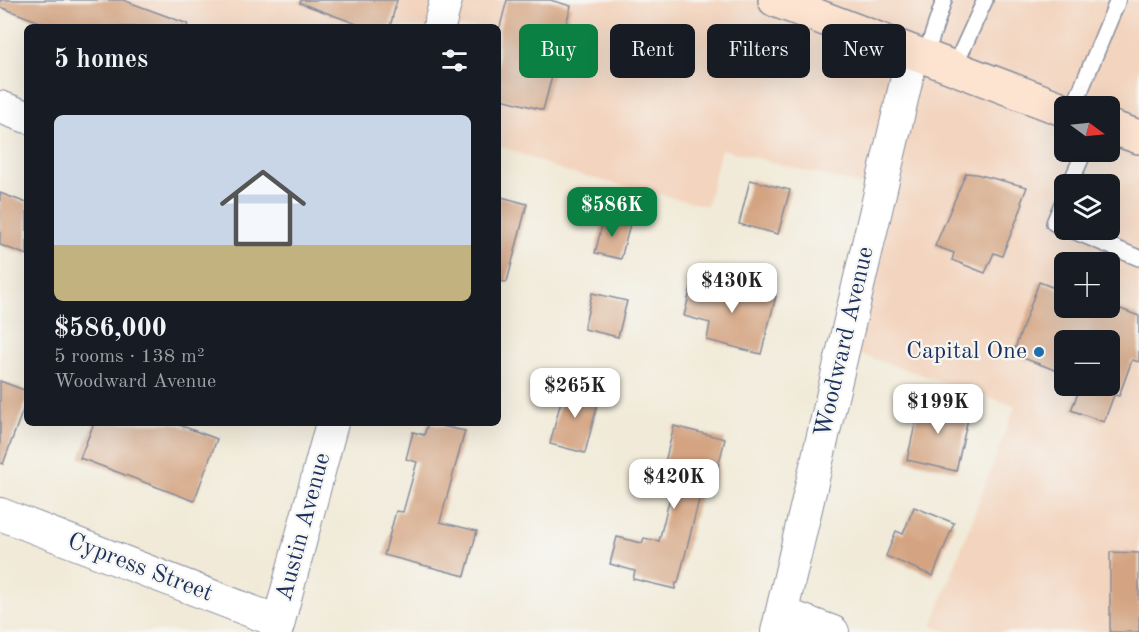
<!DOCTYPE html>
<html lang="en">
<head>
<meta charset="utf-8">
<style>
	:root { --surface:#171b24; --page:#20242c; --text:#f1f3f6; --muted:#9ea1a6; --accent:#0b8043 }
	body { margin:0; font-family:"Old Standard TT",serif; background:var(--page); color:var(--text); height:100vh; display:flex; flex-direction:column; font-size:22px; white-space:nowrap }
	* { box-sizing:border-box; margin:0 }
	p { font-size:20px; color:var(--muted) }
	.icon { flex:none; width:33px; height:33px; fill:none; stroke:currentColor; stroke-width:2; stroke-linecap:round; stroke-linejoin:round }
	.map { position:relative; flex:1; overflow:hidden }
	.drawer { position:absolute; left:24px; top:24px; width:477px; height:402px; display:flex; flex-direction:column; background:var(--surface); border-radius:9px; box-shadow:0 6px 24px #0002 }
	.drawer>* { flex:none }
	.guide { position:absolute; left:519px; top:24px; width:530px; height:54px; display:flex; gap:12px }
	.needle { width:39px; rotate:105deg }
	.fabs { position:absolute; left:1054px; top:96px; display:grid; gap:12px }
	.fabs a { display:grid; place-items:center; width:66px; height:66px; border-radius:9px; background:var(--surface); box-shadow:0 6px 24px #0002; font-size:30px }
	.price { position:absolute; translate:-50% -51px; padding:0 14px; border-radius:12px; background:#fff; color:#222; font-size:20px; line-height:39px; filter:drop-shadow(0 2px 3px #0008) }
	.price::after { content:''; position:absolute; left:50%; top:36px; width:18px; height:14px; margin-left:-9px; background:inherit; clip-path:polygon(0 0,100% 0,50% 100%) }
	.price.selected { background:var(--accent); color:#fff }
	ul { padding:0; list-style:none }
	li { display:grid; align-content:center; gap:12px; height:318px; padding:0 30px }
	li span { display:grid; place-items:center; height:186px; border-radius:9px; color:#555 }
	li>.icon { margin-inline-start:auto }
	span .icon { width:108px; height:108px; fill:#fffc; stroke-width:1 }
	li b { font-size:26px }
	h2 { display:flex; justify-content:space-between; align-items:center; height:72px; padding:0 30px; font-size:26px }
	.tag { padding:0 21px; border-radius:9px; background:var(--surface); box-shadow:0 6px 24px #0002; font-size:21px; line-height:54px }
	.tag.selected { background:var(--accent); color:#fff }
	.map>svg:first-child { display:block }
	.built { fill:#f3d4be; fill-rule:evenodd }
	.building { fill:#d4a482 }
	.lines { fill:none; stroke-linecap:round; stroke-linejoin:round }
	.service-casing { stroke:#868c9b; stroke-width:18 }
	.minor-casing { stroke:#868c9b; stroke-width:34 }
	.secondary-casing { stroke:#868c9b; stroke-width:36 }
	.service { stroke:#fff; stroke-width:15 }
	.minor { stroke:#fff; stroke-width:32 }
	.secondary { stroke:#fde4d1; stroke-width:33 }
	.poi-dot { fill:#1f6fb2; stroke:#f6f6f2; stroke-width:2 }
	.labels { text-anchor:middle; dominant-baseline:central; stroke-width:4.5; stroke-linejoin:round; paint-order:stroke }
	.street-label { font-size:24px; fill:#1b2f5e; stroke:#f6f6f2 }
	.poi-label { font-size:24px; fill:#1b2f5e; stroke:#f6f6f2; text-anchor:end }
</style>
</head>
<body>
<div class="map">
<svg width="1139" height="632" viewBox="0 0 1139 632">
	<rect width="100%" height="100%" fill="#f6f6f2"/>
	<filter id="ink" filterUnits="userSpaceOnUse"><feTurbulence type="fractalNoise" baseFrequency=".0167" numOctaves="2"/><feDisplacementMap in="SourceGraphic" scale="12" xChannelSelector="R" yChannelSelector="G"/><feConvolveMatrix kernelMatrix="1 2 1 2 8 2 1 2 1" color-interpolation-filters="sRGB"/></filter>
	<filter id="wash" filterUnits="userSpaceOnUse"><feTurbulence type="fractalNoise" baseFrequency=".008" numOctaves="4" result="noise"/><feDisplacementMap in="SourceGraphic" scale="24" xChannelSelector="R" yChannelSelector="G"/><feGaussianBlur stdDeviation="1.35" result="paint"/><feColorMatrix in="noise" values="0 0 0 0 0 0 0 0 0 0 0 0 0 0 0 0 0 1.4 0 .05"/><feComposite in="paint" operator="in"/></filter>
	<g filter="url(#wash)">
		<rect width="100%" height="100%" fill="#f1ead8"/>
		<path class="built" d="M117 0H1139V632H949L932 626 1015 406 856 353 893 193 721 149 707 206 567 172 498 145V27H188ZM1065 106H1110V152H1065ZM1065 184H1110V230H1065ZM1065 262H1110V308H1065ZM1065 340H1110V386H1065Z"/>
		<g id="blocks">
			<g class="building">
				<polygon points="0,0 123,0 188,24 187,27 53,27 0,7"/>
				<polygon points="301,0 397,0 390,27 365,27 300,3"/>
				<polygon points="507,0 550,0 571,6 543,110 498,98 498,34"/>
				<polygon points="966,173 976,174 1027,187 1021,203 1023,204 1002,256 994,253 985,273 952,260 954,253 935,246"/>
				<polygon points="750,180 790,190 778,234 739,224"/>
				<polygon points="0,193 27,203 27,255 0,245"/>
				<polygon points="498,196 527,204 507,282 498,281"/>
				<polygon points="604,218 630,224 621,259 595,253"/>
				<polygon points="693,279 718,285 719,281 776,296 761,354 707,340 710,323 684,316"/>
				<polygon points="1039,282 1065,292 1065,308 1118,308 1139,316 1139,362 1132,360 1119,396 1114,395 1104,422 1071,410 1081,386 1110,386 1110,340 1065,340 1065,374 1013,354"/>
				<polygon points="592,293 627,301 618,337 584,329"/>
				<polygon points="0,381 27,391 27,399 3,464 0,463"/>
				<polygon points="565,385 600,394 585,453 550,444"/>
				<polygon points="921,398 970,410 956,471 907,460"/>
				<polygon points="94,423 174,423 217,439 194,501 80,458"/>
				<polygon points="428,423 465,431 440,522 477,531 465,576 384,555 396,511 403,512 417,462 406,459 413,432 424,435"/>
				<polygon points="674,426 725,439 713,487 703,484 678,583 676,583 675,589 633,579 635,571 610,564 617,537 642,543 644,538 659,541 675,477 662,474"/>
				<polygon points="914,507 954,523 933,576 886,556 896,531 903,534"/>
				<polygon points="1110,552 1139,553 1139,632 1110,632"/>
			</g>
		</g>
	</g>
	<g filter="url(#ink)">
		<use href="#blocks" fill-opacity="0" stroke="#868c9b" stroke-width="1.5"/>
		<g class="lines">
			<defs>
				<g id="service">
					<polyline points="925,57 944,0"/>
					<polyline points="954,68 985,0"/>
					<polyline points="1074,106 1118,0"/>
					<polyline points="1070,184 1084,152"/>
					<polyline points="1065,197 1054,223 1065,227"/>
					<polyline points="1071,230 1139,258"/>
				</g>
				<g id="minor">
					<polyline points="439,27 446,0"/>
					<polyline points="0,107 27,117"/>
					<polyline points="0,514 279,622"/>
					<polyline points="782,613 833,632"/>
					<polyline points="276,632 332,423"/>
					<polyline points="777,632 913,52"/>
				</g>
				<g id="secondary">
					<polyline points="775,0 1065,110"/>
					<polyline points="1110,127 1139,137"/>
				</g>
			</defs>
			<use href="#service" class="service-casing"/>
			<use href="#minor" class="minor-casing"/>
			<use href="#secondary" class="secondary-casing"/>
			<use href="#service" class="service"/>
			<use href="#minor" class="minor"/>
			<use href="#secondary" class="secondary"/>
		</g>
	</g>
	<circle class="poi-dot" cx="1039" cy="352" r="6"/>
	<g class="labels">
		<g class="street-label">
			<text transform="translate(845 342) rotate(-77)">Woodward Avenue</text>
			<text transform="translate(304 527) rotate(-75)">Austin Avenue</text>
			<text transform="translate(140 568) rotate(21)">Cypress Street</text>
		</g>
		<g class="poi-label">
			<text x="1027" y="352">Capital One</text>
		</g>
	</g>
</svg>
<div class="fabs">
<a><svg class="needle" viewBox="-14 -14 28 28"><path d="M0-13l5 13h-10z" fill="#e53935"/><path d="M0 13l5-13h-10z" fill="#9ea1a6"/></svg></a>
<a><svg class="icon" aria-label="layers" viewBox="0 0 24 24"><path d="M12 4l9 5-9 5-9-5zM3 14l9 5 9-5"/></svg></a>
<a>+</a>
<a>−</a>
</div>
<b class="price selected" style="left:612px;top:238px">$586K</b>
<b class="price" style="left:732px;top:314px">$430K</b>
<b class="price" style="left:575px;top:419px">$265K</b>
<b class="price" style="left:938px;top:435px">$199K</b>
<b class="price" style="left:674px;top:510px">$420K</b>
<div class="guide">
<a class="tag selected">Buy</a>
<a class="tag">Rent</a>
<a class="tag">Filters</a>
<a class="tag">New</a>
</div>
<section class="drawer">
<h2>5 homes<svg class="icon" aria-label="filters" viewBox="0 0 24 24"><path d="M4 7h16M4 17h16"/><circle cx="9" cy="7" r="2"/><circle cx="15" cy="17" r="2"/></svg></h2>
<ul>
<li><span style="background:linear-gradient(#c9d6e8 70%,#c2b280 0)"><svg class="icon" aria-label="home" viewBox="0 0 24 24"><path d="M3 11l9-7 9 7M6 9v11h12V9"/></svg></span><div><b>$586,000</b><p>5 rooms · 138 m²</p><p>Woodward Avenue</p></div></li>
</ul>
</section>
</div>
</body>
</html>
